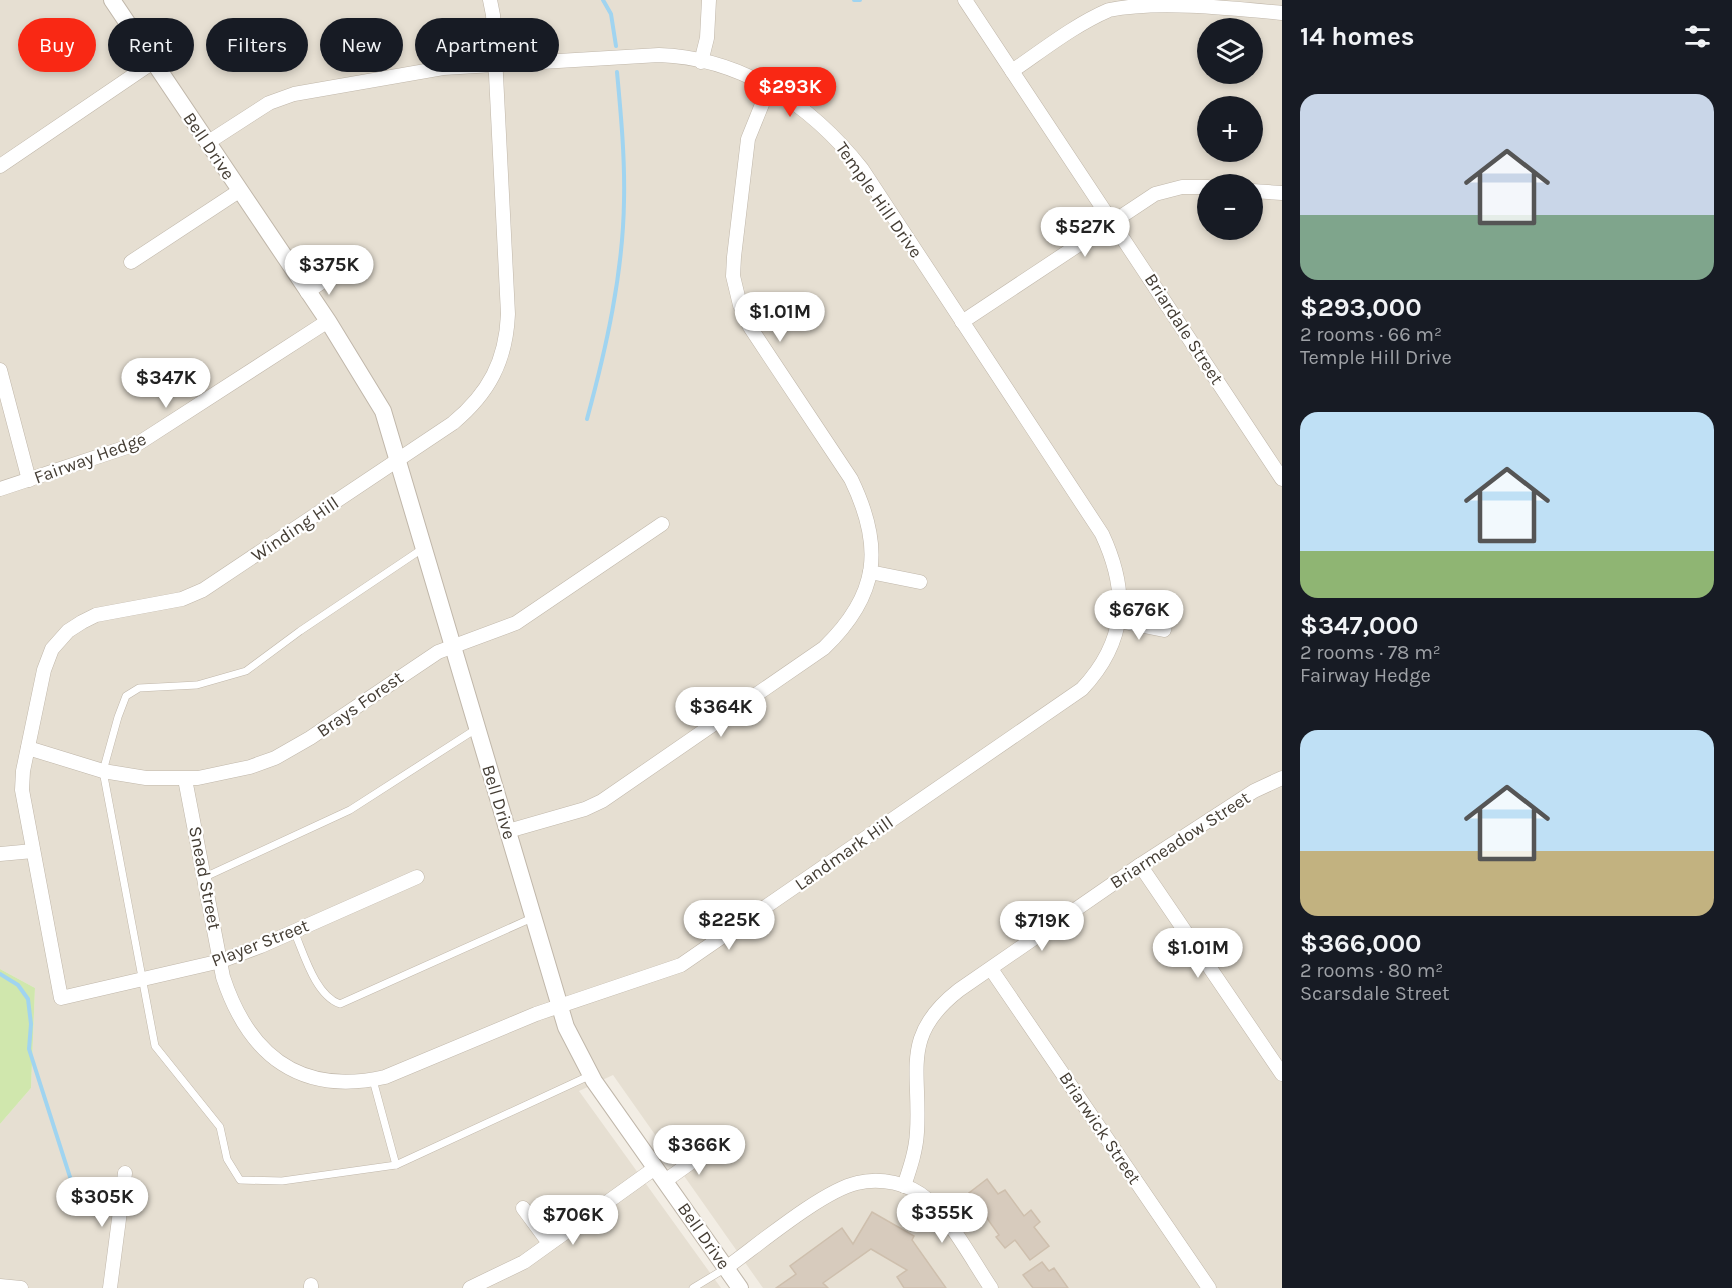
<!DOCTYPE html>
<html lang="en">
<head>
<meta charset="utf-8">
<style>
	:root { --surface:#171b24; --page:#20242c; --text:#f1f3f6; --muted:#9ea1a6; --accent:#f92814 }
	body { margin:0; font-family:Karla,sans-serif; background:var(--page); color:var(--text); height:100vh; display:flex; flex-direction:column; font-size:22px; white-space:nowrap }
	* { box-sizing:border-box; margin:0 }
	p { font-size:20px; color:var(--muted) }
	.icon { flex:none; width:33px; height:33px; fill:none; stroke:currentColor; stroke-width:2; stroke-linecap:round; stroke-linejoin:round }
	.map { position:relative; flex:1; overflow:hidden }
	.sheet { display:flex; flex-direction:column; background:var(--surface); width:450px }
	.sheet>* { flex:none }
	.top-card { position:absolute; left:18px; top:18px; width:570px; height:54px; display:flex; gap:12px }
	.tools { position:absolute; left:1197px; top:18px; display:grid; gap:12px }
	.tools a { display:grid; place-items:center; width:66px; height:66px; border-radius:50%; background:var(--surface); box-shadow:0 3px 9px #0003; font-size:30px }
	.price { position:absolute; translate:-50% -51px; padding:0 14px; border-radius:21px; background:#fff; color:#222; font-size:20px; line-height:39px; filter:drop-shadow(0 2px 3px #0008) }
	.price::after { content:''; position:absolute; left:50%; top:36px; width:18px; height:14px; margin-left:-9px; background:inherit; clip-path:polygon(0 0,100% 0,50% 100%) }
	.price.current { background:var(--accent); color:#fff }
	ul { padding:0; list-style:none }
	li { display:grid; align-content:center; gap:12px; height:318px; padding:0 18px }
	li span { display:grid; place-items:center; height:186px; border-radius:18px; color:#555 }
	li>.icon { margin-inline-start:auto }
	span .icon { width:108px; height:108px; fill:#fffc; stroke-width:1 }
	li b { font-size:26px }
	h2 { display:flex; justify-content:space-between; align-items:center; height:72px; padding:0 18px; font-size:26px }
	.pill { padding:0 21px; border-radius:27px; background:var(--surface); box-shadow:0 3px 9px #0003; font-size:21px; line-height:54px }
	.pill.current { background:var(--accent); color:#fff }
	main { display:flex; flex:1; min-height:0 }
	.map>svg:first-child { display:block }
	.residential { fill:#e6dfd2; fill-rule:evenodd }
	.green { fill:#d0e7ad }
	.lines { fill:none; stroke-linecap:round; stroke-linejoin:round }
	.stream { stroke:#a0d4f0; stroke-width:4 }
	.building { fill:#d7cbbd; stroke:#cebfad; stroke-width:1.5 }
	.service-casing { stroke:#c0b7aa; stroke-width:8 }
	.minor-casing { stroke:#c0b7aa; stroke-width:15 }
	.tertiary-casing { stroke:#c0b7aa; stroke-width:18 }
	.service { stroke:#fff; stroke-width:7 }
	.minor { stroke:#fff; stroke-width:14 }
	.tertiary { stroke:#fff; stroke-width:16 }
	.labels { text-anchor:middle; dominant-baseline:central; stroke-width:4.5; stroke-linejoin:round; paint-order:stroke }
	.street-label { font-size:18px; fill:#443d34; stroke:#fff }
</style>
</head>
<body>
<main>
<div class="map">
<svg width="1282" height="1288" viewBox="0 0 1282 1288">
	<rect width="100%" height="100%" fill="#f2ede4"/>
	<path class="residential" d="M0 0H1282V1288H763L613 1075 579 1091 721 1288H0V1124L31 1088 35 988 0 969ZM1208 28H1252V74H1208ZM1208 106H1252V152H1208ZM1208 184H1252V230H1208Z"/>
	<polygon class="green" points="0,969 35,988 31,1088 0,1124"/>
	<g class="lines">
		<g class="stream">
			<polyline points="603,0 611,14 616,46"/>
			<polyline points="854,0 860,0"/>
			<path d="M587 419C606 349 623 274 624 201 625 158 621 115 617 72"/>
			<polyline points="0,974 18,985 28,999 31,1024 29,1049 70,1177 82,1200 111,1212"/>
		</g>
	</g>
	<g class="building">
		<polygon points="987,1179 998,1194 1005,1190 1024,1216 1031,1210 1040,1222 1034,1227 1049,1246 1030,1260 1015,1240 1005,1248 996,1237 999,1235 969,1193"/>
		<polygon points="872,1212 914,1236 912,1240 946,1288 904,1288 897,1277 907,1270 871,1249 823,1283 828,1288 776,1288 796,1274 790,1266 842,1228 853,1244"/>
		<polygon points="1042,1262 1049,1271 1054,1268 1068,1288 1033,1288 1023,1275"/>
	</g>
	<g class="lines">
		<defs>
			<g id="service">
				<polyline points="422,549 300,631 246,671 197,685 139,688 126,696 118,717 103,771 155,1046 220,1127 227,1159 240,1180 282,1181 396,1165 591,1075"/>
				<polyline points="205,877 350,810 476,729"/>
				<path d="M294 931C304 954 315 995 340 1004L532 918"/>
				<polyline points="373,1080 396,1165"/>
				<polyline points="693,1288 726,1268"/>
			</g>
			<g id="minor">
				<polyline points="965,0 1282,479"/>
				<polyline points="701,62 707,38 709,0"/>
				<path d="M1012 71C1043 50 1074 25 1109 10 1157 0 1231 8 1282 13"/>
				<polyline points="0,166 153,62"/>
				<polyline points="1252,191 1282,193"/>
				<polyline points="131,262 239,191"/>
				<polyline points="307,292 334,274"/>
				<polyline points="962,322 1155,194 1182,187 1208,187"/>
				<polyline points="0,370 29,480"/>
				<polyline points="0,489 139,443 328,321"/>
				<polyline points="870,572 920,582"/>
				<polyline points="1119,621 1164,630"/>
				<polyline points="28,748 103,771 146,778 198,778 250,767 275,758 310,738 438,652 516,623 662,524"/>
				<path d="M185 779 223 977C249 1056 301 1096 385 1077L536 1014 681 965 1082 689C1127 641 1129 592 1102 534L862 169C811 105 743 58 659 55L443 68 294 94 269 103 207 143"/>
				<path d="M508 831 585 809 602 801 824 648C879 595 884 547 851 479L750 327 740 305 733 276 734 257 748 139 769 87"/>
				<polyline points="0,854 33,851"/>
				<polyline points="1140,865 1282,1074"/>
				<path d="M417 877 261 946 221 961 61 998 22 790 23 771 44 670 52 649 68 631 82 622 96 615 182 599 203 590 453 423C489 393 506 361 508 314L493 15 490 0"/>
				<polyline points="991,969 1209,1288"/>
				<polyline points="665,1181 715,1145"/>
				<path d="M904 1186C910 1168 916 1151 917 1132 921 1070 900 1036 959 990L1140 865 1254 791 1282 778"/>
				<polyline points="523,1208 549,1243"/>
				<path d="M726 1268C758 1245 822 1191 857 1183 880 1177 909 1183 927 1199 953 1223 971 1258 991 1288"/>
				<polyline points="311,1285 311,1288"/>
				<polyline points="0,1286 21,1288"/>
				<polyline points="110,1288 125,1173"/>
				<polyline points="470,1288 524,1262 655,1168"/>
			</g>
			<polyline id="tertiary" points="112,0 328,321 383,411 566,1027 594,1081 740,1288"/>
		</defs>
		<use href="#service" class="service-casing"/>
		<use href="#minor" class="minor-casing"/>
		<use href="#tertiary" class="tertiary-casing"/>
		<use href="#service" class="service"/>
		<use href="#minor" class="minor"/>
		<use href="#tertiary" class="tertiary"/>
	</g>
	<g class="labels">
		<g class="street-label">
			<text transform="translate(209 146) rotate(56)">Bell Drive</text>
			<text transform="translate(879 200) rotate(55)">Temple Hill Drive</text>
			<text transform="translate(1184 329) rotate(57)">Briardale Street</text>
			<text transform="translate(90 458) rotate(-20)">Fairway Hedge</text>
			<text transform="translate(295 529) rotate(-34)">Winding Hill</text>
			<text transform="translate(360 704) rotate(-35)">Brays Forest</text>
			<text transform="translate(499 802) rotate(73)">Bell Drive</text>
			<text transform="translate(1180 840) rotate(-33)">Briarmeadow Street</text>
			<text transform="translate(844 853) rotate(-35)">Landmark Hill</text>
			<text transform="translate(205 878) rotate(79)">Snead Street</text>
			<text transform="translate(260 943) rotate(-21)">Player Street</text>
			<text transform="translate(1100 1128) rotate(56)">Briarwick Street</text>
			<text transform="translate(704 1236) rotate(55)">Bell Drive</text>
		</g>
	</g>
</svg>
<div class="tools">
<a><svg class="icon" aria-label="layers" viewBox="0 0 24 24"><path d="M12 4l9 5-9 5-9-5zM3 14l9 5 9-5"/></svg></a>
<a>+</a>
<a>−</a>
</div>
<b class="price current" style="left:790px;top:118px">$293K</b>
<b class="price" style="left:1085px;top:258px">$527K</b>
<b class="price" style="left:329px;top:296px">$375K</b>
<b class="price" style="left:780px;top:343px">$1.01M</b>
<b class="price" style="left:166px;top:409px">$347K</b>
<b class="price" style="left:1139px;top:641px">$676K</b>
<b class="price" style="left:721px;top:738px">$364K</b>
<b class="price" style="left:729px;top:951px">$225K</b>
<b class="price" style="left:1042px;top:952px">$719K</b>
<b class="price" style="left:1198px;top:979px">$1.01M</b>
<b class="price" style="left:699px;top:1176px">$366K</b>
<b class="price" style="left:102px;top:1228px">$305K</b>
<b class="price" style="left:942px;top:1244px">$355K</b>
<b class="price" style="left:573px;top:1246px">$706K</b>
<div class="top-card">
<a class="pill current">Buy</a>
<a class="pill">Rent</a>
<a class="pill">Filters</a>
<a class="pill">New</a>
<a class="pill">Apartment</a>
</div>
</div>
<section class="sheet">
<h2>14 homes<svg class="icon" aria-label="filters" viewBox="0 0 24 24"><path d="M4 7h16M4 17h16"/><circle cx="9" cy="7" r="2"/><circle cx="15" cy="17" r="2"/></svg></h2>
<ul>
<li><span style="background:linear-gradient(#c9d6e8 65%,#7fa58c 0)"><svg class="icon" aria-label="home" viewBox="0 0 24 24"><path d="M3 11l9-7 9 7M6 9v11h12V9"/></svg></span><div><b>$293,000</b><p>2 rooms · 66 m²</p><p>Temple Hill Drive</p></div></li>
<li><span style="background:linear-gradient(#bfe0f5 75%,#8fb573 0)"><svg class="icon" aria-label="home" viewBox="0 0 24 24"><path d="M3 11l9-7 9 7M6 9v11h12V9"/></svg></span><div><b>$347,000</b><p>2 rooms · 78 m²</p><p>Fairway Hedge</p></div></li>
<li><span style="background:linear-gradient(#bfe0f5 65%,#c2b280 0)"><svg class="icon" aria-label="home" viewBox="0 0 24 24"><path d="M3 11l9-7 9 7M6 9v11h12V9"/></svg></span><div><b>$366,000</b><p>2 rooms · 80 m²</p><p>Scarsdale Street</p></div></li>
</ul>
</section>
</main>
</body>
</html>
